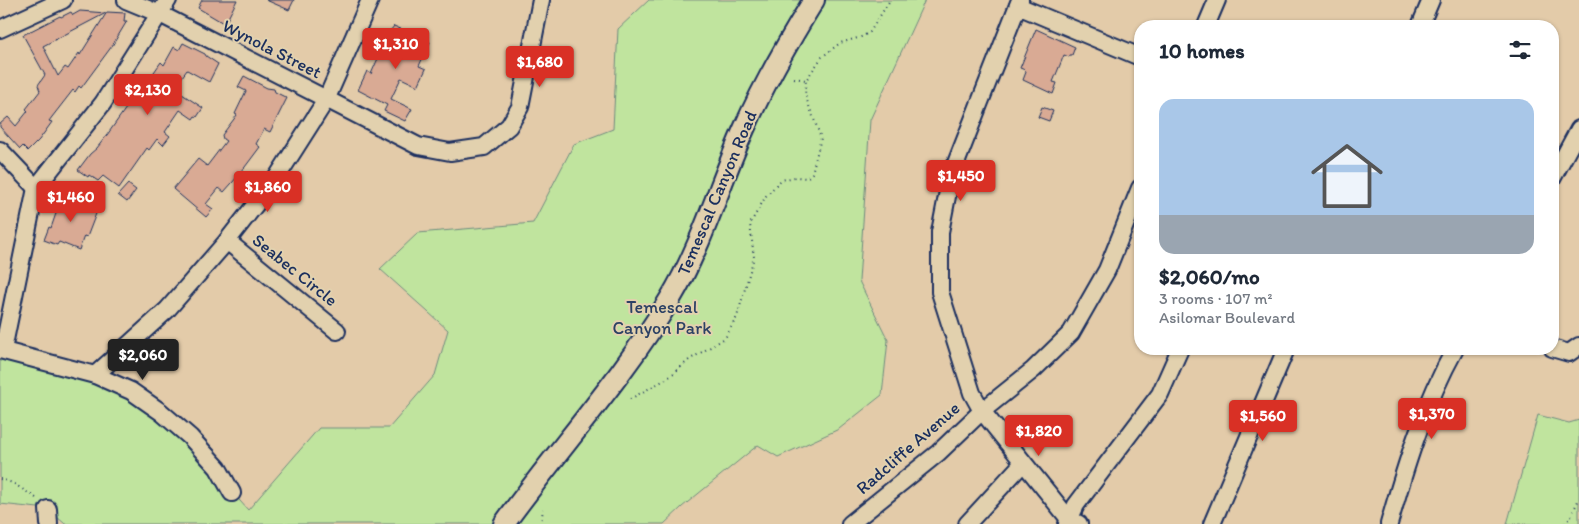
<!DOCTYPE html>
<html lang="en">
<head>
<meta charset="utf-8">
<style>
	:root { --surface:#fff; --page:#f6f6f7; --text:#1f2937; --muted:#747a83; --line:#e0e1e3; --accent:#d93025 }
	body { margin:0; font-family:Itim,sans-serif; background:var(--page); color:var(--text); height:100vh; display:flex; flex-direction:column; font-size:19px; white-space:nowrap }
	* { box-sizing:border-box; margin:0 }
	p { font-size:16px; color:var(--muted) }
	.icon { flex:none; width:28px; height:28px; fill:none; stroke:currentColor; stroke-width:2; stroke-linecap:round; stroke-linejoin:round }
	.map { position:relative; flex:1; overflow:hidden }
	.panel { position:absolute; left:1134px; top:20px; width:425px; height:335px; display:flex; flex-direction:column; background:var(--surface); border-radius:20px; box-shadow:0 1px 4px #0004 }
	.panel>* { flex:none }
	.price { position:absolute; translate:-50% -42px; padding:0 11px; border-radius:5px; background:var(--accent); color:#fff; font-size:16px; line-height:32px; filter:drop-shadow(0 1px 2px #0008) }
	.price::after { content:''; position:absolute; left:50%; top:30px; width:15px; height:11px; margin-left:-8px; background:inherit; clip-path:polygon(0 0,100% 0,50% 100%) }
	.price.on { background:#222; color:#fff }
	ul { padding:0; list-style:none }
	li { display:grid; align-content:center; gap:10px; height:265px; padding:0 25px }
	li+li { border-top:1px solid var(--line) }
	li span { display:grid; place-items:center; height:155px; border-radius:15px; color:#555 }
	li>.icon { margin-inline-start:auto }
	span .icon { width:90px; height:90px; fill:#fffc; stroke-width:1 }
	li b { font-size:21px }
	h2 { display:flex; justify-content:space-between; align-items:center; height:60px; padding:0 25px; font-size:21px }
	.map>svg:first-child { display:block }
	.green { fill:#c0e49e; stroke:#6e8a7e }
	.building { fill:#d9aa94; stroke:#1b2f5e }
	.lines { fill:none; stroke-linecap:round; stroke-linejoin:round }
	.minor-casing { stroke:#1b2f5e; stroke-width:20 }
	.major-casing { stroke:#1b2f5e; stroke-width:24 }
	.path { stroke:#1b2f5e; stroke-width:2; stroke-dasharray:1 4; stroke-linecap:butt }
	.minor { stroke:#e2d1ae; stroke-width:16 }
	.major { stroke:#e2d1ae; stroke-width:20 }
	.labels { text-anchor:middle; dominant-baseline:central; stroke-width:4; stroke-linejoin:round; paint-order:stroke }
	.street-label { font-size:18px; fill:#1b2f5e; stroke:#e2d1ae }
	.park-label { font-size:18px; fill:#2c4164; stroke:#e2d1ae }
</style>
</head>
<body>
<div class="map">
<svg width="1579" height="524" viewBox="0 0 1579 524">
	<rect width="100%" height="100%" fill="#e3cba9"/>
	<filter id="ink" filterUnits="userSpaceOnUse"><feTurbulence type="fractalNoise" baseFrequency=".02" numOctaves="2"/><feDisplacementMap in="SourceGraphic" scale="10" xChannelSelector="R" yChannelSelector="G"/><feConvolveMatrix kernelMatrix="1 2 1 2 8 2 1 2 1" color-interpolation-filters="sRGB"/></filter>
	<g filter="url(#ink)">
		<g class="green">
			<polygon points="649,0 925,0 870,120 859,281 888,340 882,395 839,429 778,457 758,445 682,507 664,524 65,524 48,509 0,504 0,350 95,375 161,412 248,510 319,428 389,428 435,375 448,330 380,269 418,233 533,223 574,144 613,129 618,29"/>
			<polygon points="1538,415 1569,423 1579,420 1579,524 1507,524"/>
		</g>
		<g class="building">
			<polygon points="202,0 237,0 225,24 198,8"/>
			<polygon points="266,0 294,0 289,10"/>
			<polygon points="80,11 106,13 43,46 58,76 65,67 68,69 79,53 80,55 107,12 125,13 124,21 127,21 112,46 81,88 79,86 75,92 73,90 52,117 49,121 52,122 39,140 28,151 23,146 20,149 0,127 0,124 8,117 16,126 28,111 26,109 40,91 38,85 45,75 23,35 60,16 61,17 71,12 73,15"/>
			<polygon points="394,26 430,42 419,66 426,69 418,86 401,78 391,99 412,109 405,121 384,111 387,105 358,90 367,71 371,74 384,45 385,41 383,40"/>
			<polygon points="1036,29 1075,47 1072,55 1070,55 1069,57 1064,55 1053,82 1057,83 1053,94 1023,80 1026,72 1025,70 1020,68"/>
			<polygon points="183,43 205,54 206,56 218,64 209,82 187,70 177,84 179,85 177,88 180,91 179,92 203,108 197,117 195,116 193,119 180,110 165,132 170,136 163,145 157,139 149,150 147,148 119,188 103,176 98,181 89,175 88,177 78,170 90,154 97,148 107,135 143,84 151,75 152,75 161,62 164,65 174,47 179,50"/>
			<polygon points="244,76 267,88 274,89 275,92 287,98 270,132 264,129 256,144 260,147 239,175 224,192 219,188 206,204 213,209 206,217 173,189 198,159 207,166 226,141 223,139 222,135 237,115 235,114 246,91 238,87"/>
			<polygon points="1042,107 1053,111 1049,121 1038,117"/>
			<polygon points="128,184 136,190 127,202 118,195"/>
			<polygon points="63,193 76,198 75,202 97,211 87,237 84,236 79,250 59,242 57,245 44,240 49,227 51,228"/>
		</g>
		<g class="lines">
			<defs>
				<g id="minor">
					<polyline points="126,0 160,14 418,146 450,152 484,147 509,126 520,107 541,0"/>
					<polyline points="1020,0 951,176 940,232 940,292 972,393 982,411 1069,519 1079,524"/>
					<polyline points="1018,6 1140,57"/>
					<polyline points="1206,26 1217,0"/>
					<polyline points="1420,26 1431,0"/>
					<polyline points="0,29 63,0"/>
					<polyline points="0,150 36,188"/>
					<polyline points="1552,179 1579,129"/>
					<polyline points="227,241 337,331"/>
					<polyline points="1552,348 1569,353 1579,346"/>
					<polyline points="0,350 95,375 131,391 161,412 190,437 218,468 232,493"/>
					<polyline points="3,350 36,188 103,103 168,0"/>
					<polyline points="95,375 167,310 227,241 277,177 326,100 370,0"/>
					<polyline points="48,509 49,524"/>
					<polyline points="850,524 938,453 982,411 1033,370 1071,333 1107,270 1140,188"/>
					<polyline points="967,524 1023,463"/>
					<polyline points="1067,524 1076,505 1160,394 1180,349"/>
					<polyline points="1212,524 1286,349"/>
					<path d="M1389 524C1406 464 1425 403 1455 349"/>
				</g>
				<path id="major" d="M504 524C559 448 622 379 670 299 702 246 719 185 744 129 764 84 788 42 814 0"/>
			</defs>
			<use href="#minor" class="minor-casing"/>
			<use href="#major" class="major-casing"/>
			<g class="path">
				<polyline points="794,78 806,80"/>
				<polyline points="630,399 668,378 689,360 725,338 737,317 754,257 750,224 766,196 781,180 795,177 807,178 812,173 821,138 805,95 806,80 822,57 840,43 861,37 870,32 890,0"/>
				<polyline points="0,479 13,483 39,500"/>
				<polyline points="541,524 543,509"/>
				<polyline points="1565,524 1571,516 1579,499"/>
			</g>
			<use href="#minor" class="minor"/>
			<use href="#major" class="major"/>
		</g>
	</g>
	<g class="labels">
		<g class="street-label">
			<text transform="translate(272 49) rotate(27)">Wynola Street</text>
			<text transform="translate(717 193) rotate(-67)">Temescal Canyon Road</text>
			<text transform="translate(295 270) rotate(39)">Seabec Circle</text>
			<text transform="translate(908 448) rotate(-41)">Radcliffe Avenue</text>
		</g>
		<g class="park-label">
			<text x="662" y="307">Temescal<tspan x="662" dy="21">Canyon Park</tspan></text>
		</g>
	</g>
</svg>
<b class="price" style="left:396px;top:70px">$1,310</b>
<b class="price" style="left:540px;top:88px">$1,680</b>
<b class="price" style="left:148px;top:116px">$2,130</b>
<b class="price" style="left:961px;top:202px">$1,450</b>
<b class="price" style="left:268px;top:213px">$1,860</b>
<b class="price" style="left:71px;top:223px">$1,460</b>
<b class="price on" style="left:143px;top:381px">$2,060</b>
<b class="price" style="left:1432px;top:440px">$1,370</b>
<b class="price" style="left:1263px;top:442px">$1,560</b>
<b class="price" style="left:1039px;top:457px">$1,820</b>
<section class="panel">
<h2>10 homes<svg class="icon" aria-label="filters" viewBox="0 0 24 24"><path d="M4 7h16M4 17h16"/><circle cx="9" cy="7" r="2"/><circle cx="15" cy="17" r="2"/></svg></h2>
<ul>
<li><span style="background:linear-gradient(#a9c7e8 75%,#9aa5b1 0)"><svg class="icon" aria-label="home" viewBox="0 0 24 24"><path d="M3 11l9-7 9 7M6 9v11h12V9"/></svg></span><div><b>$2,060/mo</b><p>3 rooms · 107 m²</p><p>Asilomar Boulevard</p></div></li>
</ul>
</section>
</div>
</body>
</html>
